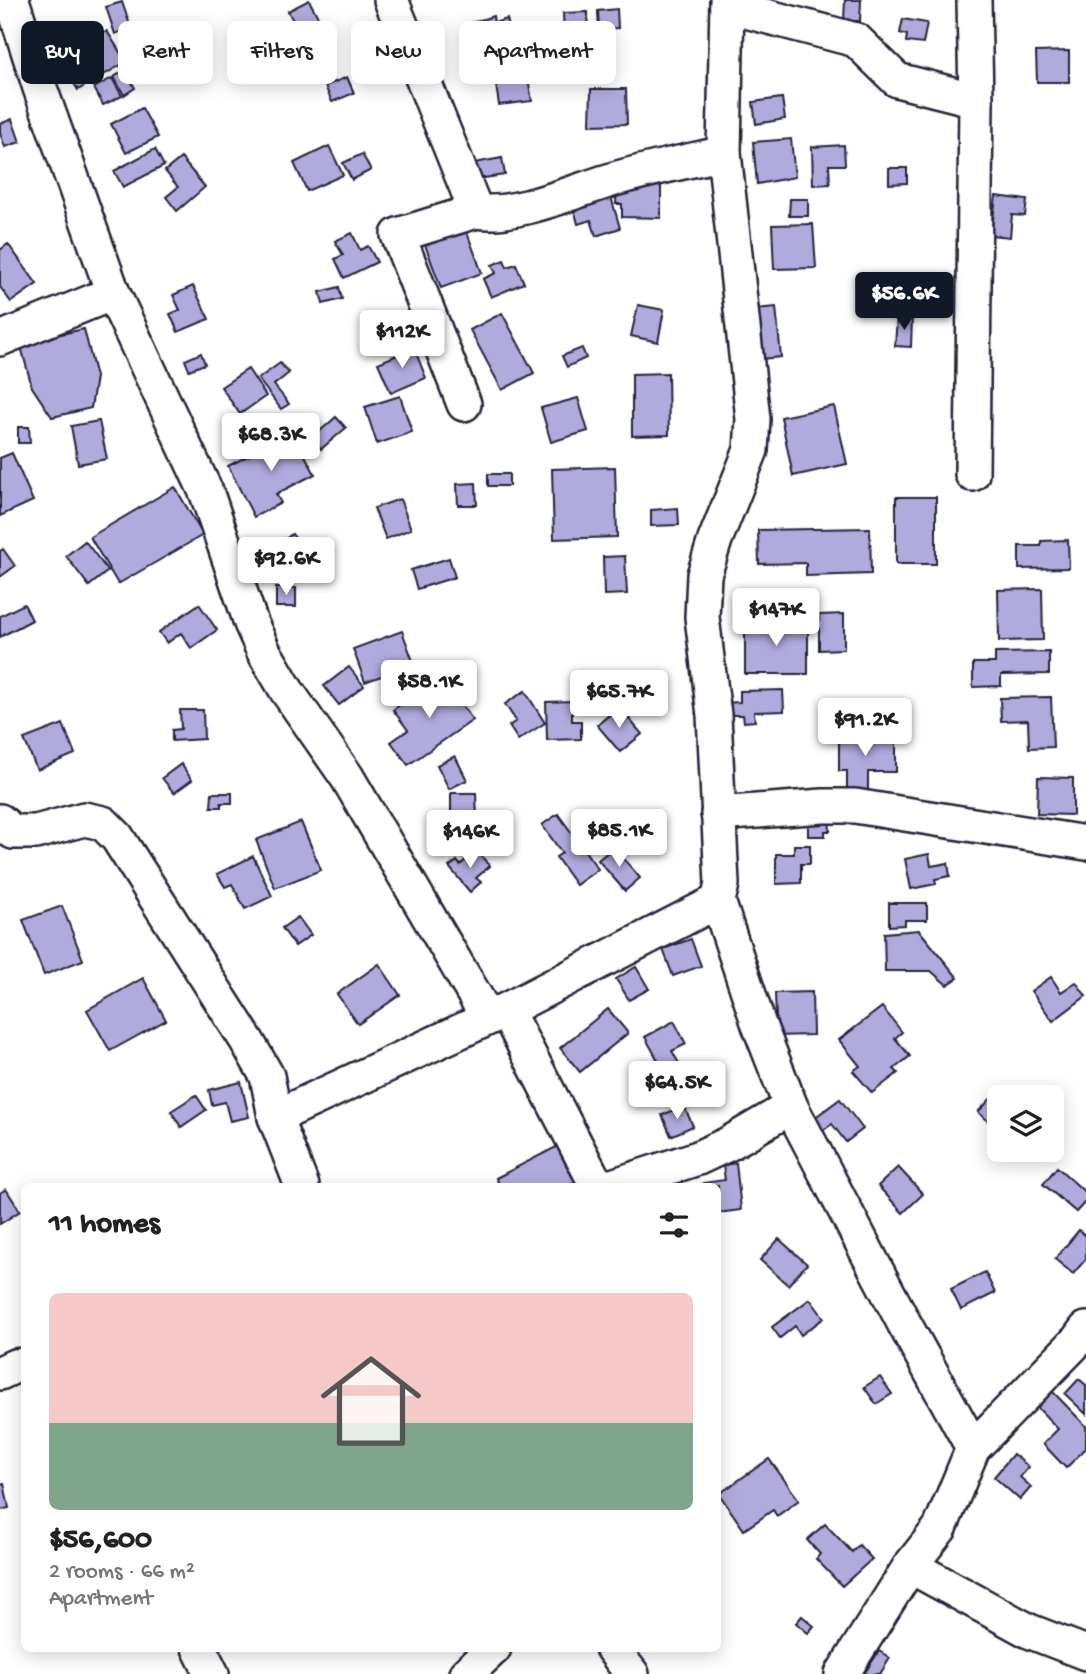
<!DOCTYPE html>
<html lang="en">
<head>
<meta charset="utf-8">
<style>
	:root { --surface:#fff; --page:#f6f6f6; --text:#222; --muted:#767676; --line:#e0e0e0; --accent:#111827 }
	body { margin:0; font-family:"Gochi Hand",sans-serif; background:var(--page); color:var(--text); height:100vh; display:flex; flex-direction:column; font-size:26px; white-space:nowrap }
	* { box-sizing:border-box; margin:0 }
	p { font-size:23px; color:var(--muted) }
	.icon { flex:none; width:38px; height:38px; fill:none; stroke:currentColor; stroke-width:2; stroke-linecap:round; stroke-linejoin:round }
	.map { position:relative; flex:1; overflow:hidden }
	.sheet { position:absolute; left:21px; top:1183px; width:700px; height:469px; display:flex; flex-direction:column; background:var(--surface); border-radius:10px; box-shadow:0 4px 18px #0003 }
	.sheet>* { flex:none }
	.guide { position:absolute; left:21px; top:21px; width:700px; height:63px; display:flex; gap:14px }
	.fabs { position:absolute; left:987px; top:1085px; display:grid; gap:14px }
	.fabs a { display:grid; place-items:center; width:77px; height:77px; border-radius:10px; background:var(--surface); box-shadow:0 4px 18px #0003; font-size:35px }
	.price { position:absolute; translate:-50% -60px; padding:0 16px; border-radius:7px; background:#fff; color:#222; font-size:23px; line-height:46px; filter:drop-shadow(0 2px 4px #0008) }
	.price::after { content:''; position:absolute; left:50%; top:42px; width:21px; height:16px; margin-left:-10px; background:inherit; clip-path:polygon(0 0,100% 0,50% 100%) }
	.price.current { background:var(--accent); color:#fff }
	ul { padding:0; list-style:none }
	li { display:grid; align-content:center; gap:14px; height:371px; padding:0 28px }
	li+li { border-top:2px solid var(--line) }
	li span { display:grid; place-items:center; height:217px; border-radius:10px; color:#555 }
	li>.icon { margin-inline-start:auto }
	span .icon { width:126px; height:126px; fill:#fffc; stroke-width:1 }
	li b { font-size:30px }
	h2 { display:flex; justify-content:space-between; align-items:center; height:84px; padding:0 28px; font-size:30px }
	.pill { padding:0 24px; border-radius:10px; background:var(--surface); box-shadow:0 4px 18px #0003; font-size:24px; line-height:63px }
	.pill.current { background:var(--accent); color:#fff }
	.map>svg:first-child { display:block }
	.building { fill:#afabdd; stroke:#22223b; stroke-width:2 }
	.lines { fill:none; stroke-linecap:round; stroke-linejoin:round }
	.minor-casing { stroke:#22223b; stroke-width:38 }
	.minor { stroke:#fff; stroke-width:33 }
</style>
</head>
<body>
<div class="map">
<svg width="1086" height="1674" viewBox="0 0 1086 1674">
	<rect width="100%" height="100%" fill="#fff"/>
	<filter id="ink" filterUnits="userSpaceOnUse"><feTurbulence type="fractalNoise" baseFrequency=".0143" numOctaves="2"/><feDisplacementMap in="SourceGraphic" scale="14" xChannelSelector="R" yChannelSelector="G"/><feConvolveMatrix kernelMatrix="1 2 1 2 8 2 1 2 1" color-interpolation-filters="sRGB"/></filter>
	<g filter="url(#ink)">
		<g class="building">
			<polygon points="309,0 319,19 297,29 288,11"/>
			<polygon points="845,0 861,0 860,21 844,21"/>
			<polygon points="122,2 131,28 115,34 106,7"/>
			<polygon points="617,9 618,28 599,29 598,11"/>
			<polygon points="588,12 588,35 564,36 563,13"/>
			<polygon points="493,16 494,23 507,19 510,31 477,41 471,23"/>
			<polygon points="903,19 927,23 923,44 906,42 907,35 900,33"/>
			<polygon points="107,31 126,62 78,90 59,60"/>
			<polygon points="1069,51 1069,82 1037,82 1036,52"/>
			<polygon points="526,67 532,101 499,105 494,72"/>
			<polygon points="125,70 135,88 124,95 114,77"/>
			<polygon points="347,77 354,93 332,102 325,86"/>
			<polygon points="112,78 122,96 103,105 94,88"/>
			<polygon points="591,89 626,89 627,124 590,125"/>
			<polygon points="782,98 785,119 756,124 753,102"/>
			<polygon points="142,108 158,137 126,153 111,124"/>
			<polygon points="12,119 20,142 5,147 0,133 0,124"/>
			<polygon points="791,139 795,177 757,184 753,142"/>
			<polygon points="844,145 845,165 829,165 830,184 813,185 812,147"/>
			<polygon points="329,146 343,175 307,191 294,163"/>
			<polygon points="155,149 164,166 123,187 114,171"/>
			<polygon points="362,154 371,170 352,180 343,163"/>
			<polygon points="181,158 205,187 177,211 166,197 178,187 165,171"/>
			<polygon points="502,158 505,175 477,179 474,163"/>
			<polygon points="889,168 907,168 907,183 889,184"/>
			<polygon points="617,181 661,181 661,218 622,217 622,204 616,204"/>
			<polygon points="609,190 620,228 596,236 591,220 578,224 572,201"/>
			<polygon points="996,196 1027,200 1025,216 1012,215 1010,237 991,235"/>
			<polygon points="790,199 808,199 808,216 789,216"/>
			<polygon points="813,224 816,268 774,269 772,225"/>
			<polygon points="465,227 482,273 441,288 424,242"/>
			<polygon points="352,233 360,250 368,246 377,262 344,278 335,259 343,255 335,241"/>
			<polygon points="8,244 37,284 11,302 0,287 0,250"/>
			<polygon points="504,260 507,267 516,264 524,283 491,297 483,279 496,273 492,265"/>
			<polygon points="903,277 903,288 893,289 892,278"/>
			<polygon points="193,286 209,319 178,332 170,314 180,310 173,295"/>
			<polygon points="339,287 342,299 323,304 320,292"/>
			<polygon points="918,287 939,289 938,318 916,317"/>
			<polygon points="638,305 664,310 658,342 631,336"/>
			<polygon points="776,307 781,357 761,359 756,309"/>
			<polygon points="502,313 534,373 502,390 470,330"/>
			<polygon points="897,317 912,317 911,347 895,346"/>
			<polygon points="84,329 96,377 91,408 52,417 32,387 20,343"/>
			<polygon points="414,348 426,378 391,393 378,363"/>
			<polygon points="582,348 586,358 567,367 562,356"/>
			<polygon points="201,353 205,364 189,370 185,360"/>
			<polygon points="280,363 289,373 274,385 289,404 281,409 258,379"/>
			<polygon points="248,369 266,396 240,414 221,387"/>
			<polygon points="668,373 669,435 632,436 632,374"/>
			<polygon points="400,396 412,432 377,444 365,407"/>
			<polygon points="578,398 588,431 551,442 541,408"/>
			<polygon points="834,406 847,464 793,476 781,417"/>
			<polygon points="336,417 346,428 321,449 312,438"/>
			<polygon points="99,421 107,459 78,464 71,426"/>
			<polygon points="18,427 29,427 30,443 18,443"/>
			<polygon points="293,433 315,474 276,494 281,503 254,517 228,466"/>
			<polygon points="12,453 33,501 0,516 0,458"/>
			<polygon points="615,467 617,537 554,539 552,469"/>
			<rect x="488" y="474" width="21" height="12"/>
			<polygon points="476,483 477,505 458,505 457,484"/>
			<polygon points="175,487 203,535 118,584 90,537"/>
			<rect x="896" y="497" width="40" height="67"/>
			<polygon points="400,499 411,529 386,539 374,508"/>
			<polygon points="678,508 679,525 651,526 651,510"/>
			<polygon points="870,528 871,574 806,576 806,563 759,564 758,530"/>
			<polygon points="292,534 303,548 288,559 278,545"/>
			<polygon points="1068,540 1069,568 1019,569 1019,546 1041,546 1041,541"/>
			<polygon points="85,541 108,571 89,586 66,556"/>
			<polygon points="3,549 15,566 0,577 0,551"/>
			<polygon points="625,556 627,594 604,595 603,557"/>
			<polygon points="449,558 455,577 417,589 411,570"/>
			<rect x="276" y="588" width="20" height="19"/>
			<polygon points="1042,589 1043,640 999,641 998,590"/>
			<polygon points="24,604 32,620 0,637 0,616"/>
			<polygon points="199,604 217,630 191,648 181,633 167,643 159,632"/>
			<polygon points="844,614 844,649 819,650 819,615"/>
			<rect x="745" y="623" width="63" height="51"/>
			<polygon points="402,631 414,664 365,682 353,649"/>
			<polygon points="1049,652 1049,674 1001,675 1001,686 973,687 973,663 995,663 995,653"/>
			<polygon points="349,667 364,686 339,705 324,686"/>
			<polygon points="438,675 473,720 408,765 391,742 408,730 393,710"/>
			<polygon points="783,690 784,711 754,712 755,721 744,722 743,715 724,715 724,703 740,702 740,691"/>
			<polygon points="525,691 545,723 518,740 509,726 516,721 505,704"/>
			<polygon points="1051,697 1053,747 1029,748 1028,720 1001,721 1000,698"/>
			<polygon points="572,701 572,721 581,721 581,739 547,740 546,702"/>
			<polygon points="619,707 642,734 620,752 597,725"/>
			<polygon points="180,710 203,710 204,739 172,741 172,730 181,729"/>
			<rect x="852" y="710" width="20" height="11"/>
			<polygon points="63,724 75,754 37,770 24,739"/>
			<polygon points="839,735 880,735 880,739 896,739 896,772 868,772 868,790 847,790 847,771 839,771"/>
			<polygon points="455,756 467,780 449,789 437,765"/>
			<polygon points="181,764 192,780 174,793 162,778"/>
			<polygon points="1038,777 1073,778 1073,815 1037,814"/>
			<polygon points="212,793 232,793 232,803 221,803 221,807 211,807"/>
			<polygon points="451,793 476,793 477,821 451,821"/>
			<polygon points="558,814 598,869 576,885 556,857 562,853 542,825"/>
			<polygon points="808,816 829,816 830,831 825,831 825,836 808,836"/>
			<polygon points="301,822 321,870 275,888 256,840"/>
			<polygon points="794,845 810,845 810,864 801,864 801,883 776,884 776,854 794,854"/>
			<polygon points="614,847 640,878 625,891 598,860"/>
			<polygon points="477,850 490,866 476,878 481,882 470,892 449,867 457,861 460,865"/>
			<polygon points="929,854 931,866 948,863 950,876 935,879 936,884 911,889 905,859"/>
			<polygon points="253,856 272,896 245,909 232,884 225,887 217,874"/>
			<polygon points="889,903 927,903 927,920 905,920 905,925 889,926"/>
			<polygon points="62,906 83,960 44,975 23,920"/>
			<polygon points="298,917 311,935 295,946 282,928"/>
			<polygon points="919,930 958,978 947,985 931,971 885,971 884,933"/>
			<polygon points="691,939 701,966 673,976 663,949"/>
			<polygon points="379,964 400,995 358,1024 337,994"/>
			<polygon points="636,967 649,989 629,1000 616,979"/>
			<polygon points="1051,977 1061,992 1076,982 1086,996 1053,1021 1031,991"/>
			<polygon points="143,978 166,1020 110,1051 87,1010"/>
			<polygon points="812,992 813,1035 773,1036 772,1019 776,1019 775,993"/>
			<polygon points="882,1007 902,1032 895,1038 910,1056 894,1069 898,1073 872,1093 853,1071 860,1066 839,1040"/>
			<polygon points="608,1009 628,1033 580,1072 560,1048"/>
			<polygon points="674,1021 686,1044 672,1051 694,1090 673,1101 664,1086 670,1082 645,1037"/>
			<polygon points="241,1082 249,1117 230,1121 225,1102 212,1105 209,1090"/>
			<polygon points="998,1091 1006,1097 999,1097 999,1131 978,1112"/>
			<polygon points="196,1095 206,1110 181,1127 171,1111"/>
			<polygon points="840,1099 863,1129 846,1142 832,1124 815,1136 806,1124"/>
			<polygon points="684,1106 693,1126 671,1136 662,1115"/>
			<polygon points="560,1145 579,1181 568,1186 500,1186 496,1178"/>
			<polygon points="736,1163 741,1210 718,1213 718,1186 703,1186 703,1183 725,1180 723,1165"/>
			<polygon points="898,1167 923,1194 903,1213 878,1186"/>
			<polygon points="1057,1167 1086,1193 1086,1201 1076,1212 1043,1184"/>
			<polygon points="6,1189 20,1211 0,1224 0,1193"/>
			<polygon points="1079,1230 1086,1236 1086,1259 1073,1274 1055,1259"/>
			<polygon points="779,1239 807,1264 788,1285 760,1260"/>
			<polygon points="985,1272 995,1293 961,1310 951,1289"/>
			<polygon points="810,1299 824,1318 801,1335 795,1326 780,1338 772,1327"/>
			<polygon points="880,1377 892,1394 876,1404 864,1387"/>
			<polygon points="1079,1379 1086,1385 1086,1414 1065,1394"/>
			<polygon points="1052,1391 1086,1426 1086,1448 1066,1468 1043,1444 1058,1429 1036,1406"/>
			<polygon points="1013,1454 1029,1467 1020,1477 1031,1487 1020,1500 994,1477"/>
			<polygon points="769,1459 799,1500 777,1516 773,1510 744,1530 719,1494"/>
			<polygon points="4,1483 9,1508 0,1510 0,1484"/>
			<polygon points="825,1524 852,1552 859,1545 872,1559 842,1586 816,1559 820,1554 807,1540"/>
			<polygon points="802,1616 814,1626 808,1633 796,1623"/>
			<polygon points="879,1651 890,1658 880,1674 864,1674"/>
		</g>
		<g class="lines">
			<defs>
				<g id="minor">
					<polyline points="12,0 40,88 113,293 207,494 251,623 264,652 287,691 347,777 488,1018"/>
					<path d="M391 0 476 211C517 218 578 189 618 178 653 168 689 161 724 153"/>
					<polyline points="727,0 724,153 753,419 751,450 715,540 704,575 702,617 714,715 722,884 718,901 759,1025 791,1107 904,1323 973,1448"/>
					<polyline points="974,0 976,100"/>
					<polyline points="727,6 856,40 897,80 976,100 972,474"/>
					<polyline points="0,339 113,293"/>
					<polyline points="464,404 398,235 476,211"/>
					<polyline points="718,814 823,806 855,806 1086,843"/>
					<polyline points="0,821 13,832 36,832 84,819 103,823 117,837 247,1041 267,1076 275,1117 302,1186"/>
					<polyline points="506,1010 593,1178 601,1186 606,1186"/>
					<polyline points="275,1117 506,1010 718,901"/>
					<polyline points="612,1186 698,1158 728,1144 791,1107"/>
					<polyline points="0,1373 15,1366 24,1365"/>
					<polyline points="910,1566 1029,1631 1086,1653"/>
					<polyline points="199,1648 212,1674"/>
					<polyline points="612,1648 632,1674"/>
					<polyline points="466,1674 494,1648"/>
					<polyline points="842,1674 910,1566 940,1528 973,1448 1078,1340 1086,1329"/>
				</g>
			</defs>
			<use href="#minor" class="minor-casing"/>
			<use href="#minor" class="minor"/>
		</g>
	</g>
</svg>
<div class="fabs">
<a><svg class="icon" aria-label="layers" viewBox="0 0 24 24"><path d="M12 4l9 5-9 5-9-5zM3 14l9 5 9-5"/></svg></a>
</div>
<b class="price current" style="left:904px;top:332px">$56.6K</b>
<b class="price" style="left:402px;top:370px">$112K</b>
<b class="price" style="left:271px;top:473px">$68.3K</b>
<b class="price" style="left:286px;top:597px">$92.6K</b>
<b class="price" style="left:776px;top:648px">$147K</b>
<b class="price" style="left:429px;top:720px">$58.1K</b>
<b class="price" style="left:619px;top:730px">$65.7K</b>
<b class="price" style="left:865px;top:758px">$91.2K</b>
<b class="price" style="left:619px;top:869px">$85.1K</b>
<b class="price" style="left:470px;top:870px">$146K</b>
<b class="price" style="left:677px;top:1121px">$64.5K</b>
<div class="guide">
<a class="pill current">Buy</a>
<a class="pill">Rent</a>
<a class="pill">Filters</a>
<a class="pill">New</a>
<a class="pill">Apartment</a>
</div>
<section class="sheet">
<h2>11 homes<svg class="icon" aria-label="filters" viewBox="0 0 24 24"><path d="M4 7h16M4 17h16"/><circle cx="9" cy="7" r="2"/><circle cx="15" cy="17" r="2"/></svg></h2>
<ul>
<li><span style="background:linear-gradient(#f6c9c9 60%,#7fa58c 0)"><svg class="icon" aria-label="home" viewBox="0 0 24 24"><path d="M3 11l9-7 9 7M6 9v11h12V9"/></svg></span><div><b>$56,600</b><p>2 rooms · 66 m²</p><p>Apartment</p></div></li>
</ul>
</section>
</div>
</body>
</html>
